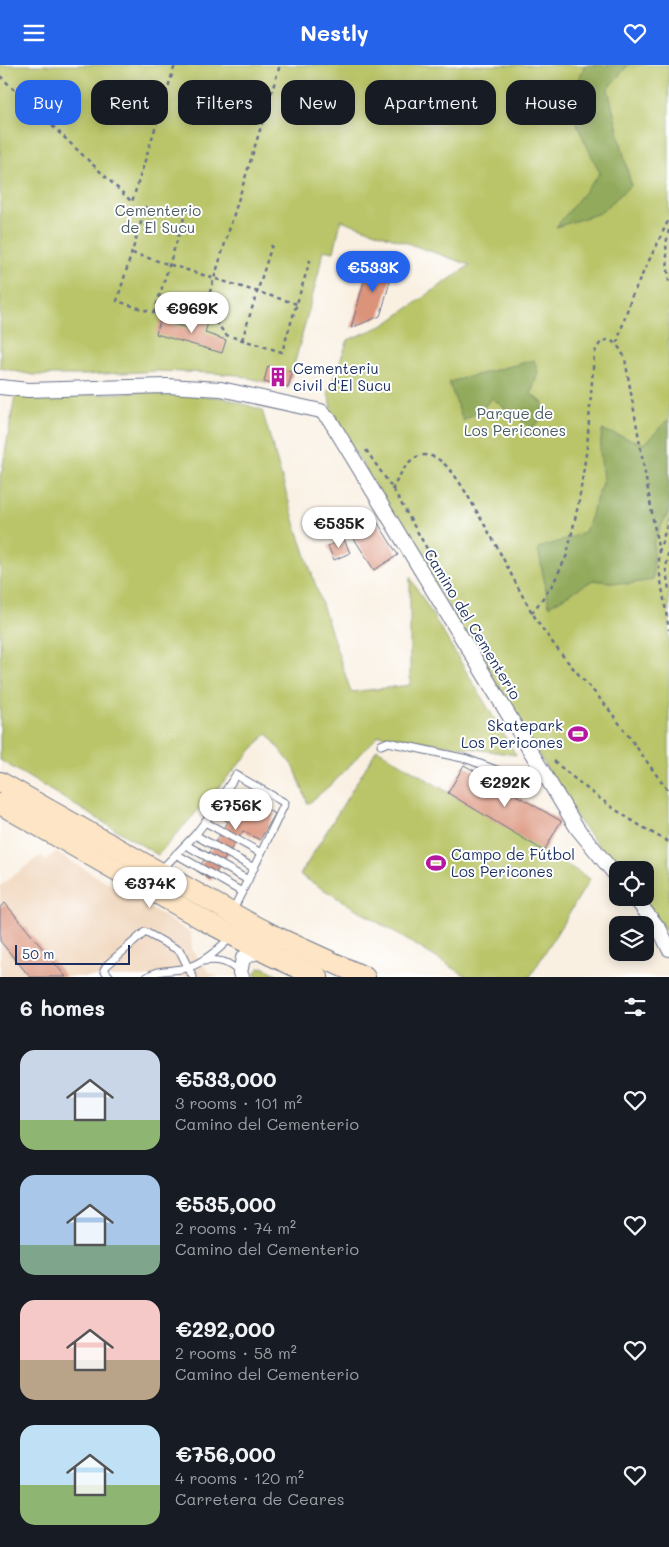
<!DOCTYPE html>
<html lang="en">
<head>
<meta charset="utf-8">
<style>
	:root { --surface:#171b24; --page:#20242c; --text:#f1f3f6; --muted:#9ea1a6; --accent:#2563eb }
	body { margin:0; font-family:Mali,sans-serif; background:var(--page); color:var(--text); height:100vh; display:flex; flex-direction:column; font-size:19px; white-space:nowrap }
	* { box-sizing:border-box; margin:0 }
	p { font-size:16px; color:var(--muted) }
	.icon { flex:none; width:28px; height:28px; fill:none; stroke:currentColor; stroke-width:2; stroke-linecap:round; stroke-linejoin:round }
	.map { position:relative; height:912px; overflow:hidden }
	.details { display:flex; flex-direction:column; background:var(--surface); flex:1 }
	.details>* { flex:none }
	.hud { position:absolute; left:15px; top:15px; width:640px; height:45px; display:flex; gap:10px }
	.buttons { position:absolute; left:609px; top:796px; display:grid; gap:10px }
	.buttons a { display:grid; place-items:center; width:45px; height:45px; border-radius:10px; background:var(--surface); box-shadow:0 2px 12px #0003; font-size:25px }
	.scale { position:absolute; left:15px; bottom:12px; width:115px; box-sizing:border-box; padding-left:5px; border:2px solid #1b2f5e; border-top:0; font-size:14px; line-height:18px; white-space:nowrap; color:#1b2f5e; -webkit-text-stroke:4px #fff; paint-order:stroke }
	.price { position:absolute; translate:-50% -42px; padding:0 11px; border-radius:18px; background:#fff; color:#222; font-size:16px; line-height:32px; filter:drop-shadow(0 1px 2px #0008) }
	.price::after { content:''; position:absolute; left:50%; top:30px; width:15px; height:11px; margin-left:-8px; background:inherit; clip-path:polygon(0 0,100% 0,50% 100%) }
	.price.current { background:var(--accent); color:#fff }
	ul { padding:0; list-style:none }
	li { display:flex; align-items:center; gap:15px; height:125px; padding:0 20px }
	li span { display:grid; place-items:center; flex:none; width:140px; height:100px; border-radius:15px; color:#555 }
	li>.icon { margin-inline-start:auto }
	span .icon { width:60px; height:60px; fill:#fffc; stroke-width:1 }
	li b { font-size:21px }
	h2 { display:flex; justify-content:space-between; align-items:center; height:60px; padding:0 20px; font-size:21px }
	.pill { padding:0 18px; border-radius:15px; background:var(--surface); box-shadow:0 2px 12px #0003; font-size:18px; line-height:45px }
	.pill.current { background:var(--accent); color:#fff }
	header { display:flex; justify-content:space-between; align-items:center; height:65px; padding:0 20px; background:var(--accent); color:#fff; font-size:22px; font-weight:700 }
	.map>svg:first-child { display:block }
	.built { fill:#f0d6bc }
	.green { fill:#b9c567; stroke:#6a7a62 }
	.forest { fill:#92aa5c; stroke:#566c5d }
	.building { fill:#db937a }
	.lines { fill:none; stroke-linecap:round; stroke-linejoin:round }
	.lane-casing { stroke:#69738c; stroke-width:9 }
	.street-casing { stroke:#69738c; stroke-width:16 }
	.secondary-casing { stroke:#69738c; stroke-width:22 }
	.path { stroke:#69738c; stroke-width:2.5; stroke-dasharray:4 4; stroke-linecap:butt }
	.lane { stroke:#fff; stroke-width:7 }
	.street { stroke:#fff; stroke-width:14 }
	.secondary { stroke:#fde5c5; stroke-width:20 }
	.labels { text-anchor:middle; dominant-baseline:central; stroke-width:4; stroke-linejoin:round; paint-order:stroke }
	.park-label { font-size:15px; fill:#4a5c61; stroke:#fff }
	.poi-label { font-size:15px; fill:#1b2f5e; stroke:#fff; text-anchor:start }
	.street-label { font-size:15px; fill:#1b2f5e; stroke:#fff }
</style>
</head>
<body>
<header><svg class="icon" aria-label="menu" viewBox="0 0 24 24"><path d="M4 6h16M4 12h16M4 18h16"/></svg>Nestly<svg class="icon" aria-label="heart" viewBox="0 0 24 24"><path d="M12 20l-8-8c-3-5 5-10 8-4 3-6 11-1 8 4z"/></svg></header>
<div class="map">
<svg width="669" height="912" viewBox="0 0 669 912">
	<rect width="100%" height="100%" fill="#fff"/>
	<filter id="ink" filterUnits="userSpaceOnUse"><feTurbulence type="fractalNoise" baseFrequency=".02" numOctaves="2"/><feDisplacementMap in="SourceGraphic" scale="10" xChannelSelector="R" yChannelSelector="G"/><feConvolveMatrix kernelMatrix="1 2 1 2 8 2 1 2 1" color-interpolation-filters="sRGB"/></filter>
	<filter id="wash" filterUnits="userSpaceOnUse"><feTurbulence type="fractalNoise" baseFrequency=".0096" numOctaves="4" result="noise"/><feDisplacementMap in="SourceGraphic" scale="20" xChannelSelector="R" yChannelSelector="G"/><feGaussianBlur stdDeviation="1.12" result="paint"/><feColorMatrix in="noise" values="0 0 0 0 0 0 0 0 0 0 0 0 0 0 0 0 0 1.4 0 .05"/><feComposite in="paint" operator="in"/></filter>
	<g filter="url(#wash)">
		<rect width="100%" height="100%" fill="#f9f0e2"/>
		<polygon class="built" points="56,787 191,868 192,885 210,908 220,912 0,912 0,821 41,790 46,796"/>
		<g class="green">
			<polygon points="0,0 669,0 669,870 641,833 645,832 645,805 619,805 580,758 333,351 328,327 348,275 384,260 470,200 341,155 334,187 323,185 318,210 288,323 238,310 211,308 158,306 85,310 33,310 0,303"/>
			<polygon points="153,326 225,333 262,345 295,458 351,627 410,620 410,512 516,690 379,670 335,716 308,739 295,704 267,668 158,790 0,695 0,409 2,406 15,331 29,333"/>
			<polygon points="377,684 590,814 530,912 468,912 300,810"/>
			<polygon points="263,902 282,912 256,912 255,907 259,903"/>
		</g>
		<g class="forest">
			<polygon points="585,0 628,0 608,24 631,120 600,148 556,162 600,108 567,39"/>
			<polygon points="534,295 538,307 531,329 543,338 540,355 532,364 492,333 482,344 463,356 449,317"/>
			<polygon points="667,355 669,357 669,445 654,476 653,515 627,519 593,515 549,541 538,483 558,477 585,467 603,415 600,385 602,365 645,379"/>
		</g>
		<g id="blocks">
			<g class="building">
				<polygon points="370,195 394,202 382,245 380,251 351,263"/>
				<polygon points="194,249 209,254 205,268 226,275 222,288 156,269 160,255 190,264"/>
				<polygon points="268,301 292,307 288,323 264,317"/>
				<polygon points="368,452 374,461 378,458 398,490 374,505 348,464"/>
				<polygon points="344,474 350,488 334,495 328,481"/>
				<polygon points="464,700 561,756 544,786 448,728"/>
				<polygon points="237,728 275,749 260,775 243,766 211,815 197,806 228,757 222,753"/>
				<polygon points="5,838 66,912 30,912 0,876 0,842"/>
			</g>
		</g>
	</g>
	<g filter="url(#ink)">
		<use href="#blocks" fill-opacity="0" stroke="#69738c" stroke-width="1"/>
		<g class="lines">
			<defs>
				<g id="lane">
					<polyline points="381,680 388,677 467,694 499,706 548,715"/>
					<polyline points="205,757 236,710 285,738 261,788"/>
					<polyline points="195,770 254,803"/>
					<polyline points="186,780 248,815"/>
					<polyline points="176,789 242,827"/>
					<polyline points="160,806 195,770 205,757 261,788 232,847"/>
					<path d="M203 896C219 894 228 896 240 908"/>
					<polyline points="110,912 104,905 107,900 145,867 180,886 193,912"/>
					<path d="M147 912C159 903 176 907 189 902 205 897 219 884 231 872"/>
				</g>
				<g id="street">
					<polyline points="0,322 28,325 166,321 221,324 321,346 330,355 577,763 618,813"/>
					<polyline points="634,832 660,865 669,884"/>
					<polyline points="242,912 240,908 243,893 261,885"/>
				</g>
				<g id="secondary">
					<polyline points="0,717 248,857 277,872 365,912"/>
					<polyline points="0,739 207,857 270,890 318,912"/>
				</g>
			</defs>
			<use href="#lane" class="lane-casing"/>
			<use href="#street" class="street-casing"/>
			<use href="#secondary" class="secondary-casing"/>
			<g class="path">
				<polyline points="0,11 132,137 175,0"/>
				<polyline points="146,141 117,236 167,252 205,243 226,270 282,287 311,192"/>
				<polyline points="669,165 666,179 669,217"/>
				<polyline points="132,188 297,239"/>
				<polyline points="205,243 280,0"/>
				<polyline points="154,248 184,153"/>
				<polyline points="242,275 272,180"/>
				<polyline points="617,278 631,233 669,154"/>
				<polyline points="366,385 393,424 446,517"/>
				<path d="M392 425C400 410 410 385 431 391 453 397 472 440 484 459 507 497 523 539 550 574 567 598 588 619 606 641 628 669 648 699 669 727"/>
				<polyline points="669,480 666,505 669,525"/>
				<polyline points="659,487 669,453"/>
				<path d="M532 548 553 519 567 490 579 436 587 382 594 290C602 265 618 275 625 294L659 488V504L669 565"/>
				<path d="M554 696C590 728 627 755 669 777"/>
			</g>
			<use href="#lane" class="lane"/>
			<use href="#street" class="street"/>
			<use href="#secondary" class="secondary"/>
		</g>
	</g>
	<defs>
		<symbol id="building-bare" viewBox="-9 -9 18 18"><path d="M-4-6H4V6H1V3H-1V6H-4ZM-2.5-4.3h1.7v1.8h-1.7ZM.8-4.3h1.7v1.8H.8ZM-2.5-1h1.7V.8h-1.7ZM.8-1h1.7V.8H.8Z" fill="#b5179e" stroke="#fff" stroke-width="2.5" paint-order="stroke"/></symbol>
		<symbol id="stadium-bare" viewBox="-9 -9 18 18"><path d="M0-5a6.5 5 0 1 0 0 10a6.5 5 0 1 0 0-10ZM-3.5-1.8h7v3.6h-7Z" fill="#b5179e" stroke="#fff" stroke-width="2.5" paint-order="stroke"/></symbol>
	</defs>
	<g fill-rule="evenodd">
		<use href="#building-bare" x="264" y="298" width="28" height="28"/>
		<use href="#stadium-bare" x="564" y="655" width="28" height="28"/>
		<use href="#stadium-bare" x="422" y="784" width="28" height="28"/>
	</g>
	<g class="labels">
		<g class="park-label">
			<text x="158" y="145">Cementerio<tspan x="158" dy="17">de El Sucu</tspan></text>
			<text x="515" y="348">Parque de<tspan x="515" dy="17">Los Pericones</tspan></text>
		</g>
		<g class="poi-label">
			<text x="293" y="303">Cementeriu<tspan x="293" dy="17">civil d'El Sucu</tspan></text>
			<text x="563" y="660" text-anchor="end">Skatepark<tspan x="563" dy="17">Los Pericones</tspan></text>
			<text x="451" y="789">Campo de Fútbol<tspan x="451" dy="17">Los Pericones</tspan></text>
		</g>
		<g class="street-label">
			<text transform="translate(473 559) rotate(59)">Camino del Cementerio</text>
		</g>
	</g>
</svg>
<div class="buttons">
<a><svg class="icon" aria-label="locate" viewBox="0 0 24 24"><circle cx="12" cy="12" r="6"/><path d="M12 2v4M12 18v4M2 12h4M18 12h4"/></svg></a>
<a><svg class="icon" aria-label="layers" viewBox="0 0 24 24"><path d="M12 4l9 5-9 5-9-5zM3 14l9 5 9-5"/></svg></a>
</div>
<div class="scale">50 m</div>
<b class="price current" style="left:373px;top:228px">€533K</b>
<b class="price" style="left:192px;top:269px">€969K</b>
<b class="price" style="left:339px;top:484px">€535K</b>
<b class="price" style="left:505px;top:743px">€292K</b>
<b class="price" style="left:236px;top:766px">€756K</b>
<b class="price" style="left:150px;top:844px">€374K</b>
<div class="hud">
<a class="pill current">Buy</a>
<a class="pill">Rent</a>
<a class="pill">Filters</a>
<a class="pill">New</a>
<a class="pill">Apartment</a>
<a class="pill">House</a>
</div>
</div>
<section class="details">
<h2>6 homes<svg class="icon" aria-label="filters" viewBox="0 0 24 24"><path d="M4 7h16M4 17h16"/><circle cx="9" cy="7" r="2"/><circle cx="15" cy="17" r="2"/></svg></h2>
<ul>
<li><span style="background:linear-gradient(#c9d6e8 70%,#8fb573 0)"><svg class="icon" aria-label="home" viewBox="0 0 24 24"><path d="M3 11l9-7 9 7M6 9v11h12V9"/></svg></span><div><b>€533,000</b><p>3 rooms · 101 m²</p><p>Camino del Cementerio</p></div><svg class="icon" aria-label="heart" viewBox="0 0 24 24"><path d="M12 20l-8-8c-3-5 5-10 8-4 3-6 11-1 8 4z"/></svg></li>
<li><span style="background:linear-gradient(#a9c7e8 70%,#7fa58c 0)"><svg class="icon" aria-label="home" viewBox="0 0 24 24"><path d="M3 11l9-7 9 7M6 9v11h12V9"/></svg></span><div><b>€535,000</b><p>2 rooms · 74 m²</p><p>Camino del Cementerio</p></div><svg class="icon" aria-label="heart" viewBox="0 0 24 24"><path d="M12 20l-8-8c-3-5 5-10 8-4 3-6 11-1 8 4z"/></svg></li>
<li><span style="background:linear-gradient(#f6c9c9 60%,#b9a48a 0)"><svg class="icon" aria-label="home" viewBox="0 0 24 24"><path d="M3 11l9-7 9 7M6 9v11h12V9"/></svg></span><div><b>€292,000</b><p>2 rooms · 58 m²</p><p>Camino del Cementerio</p></div><svg class="icon" aria-label="heart" viewBox="0 0 24 24"><path d="M12 20l-8-8c-3-5 5-10 8-4 3-6 11-1 8 4z"/></svg></li>
<li><span style="background:linear-gradient(#bfe0f5 60%,#8fb573 0)"><svg class="icon" aria-label="home" viewBox="0 0 24 24"><path d="M3 11l9-7 9 7M6 9v11h12V9"/></svg></span><div><b>€756,000</b><p>4 rooms · 120 m²</p><p>Carretera de Ceares</p></div><svg class="icon" aria-label="heart" viewBox="0 0 24 24"><path d="M12 20l-8-8c-3-5 5-10 8-4 3-6 11-1 8 4z"/></svg></li>
</ul>
</section>
</body>
</html>
